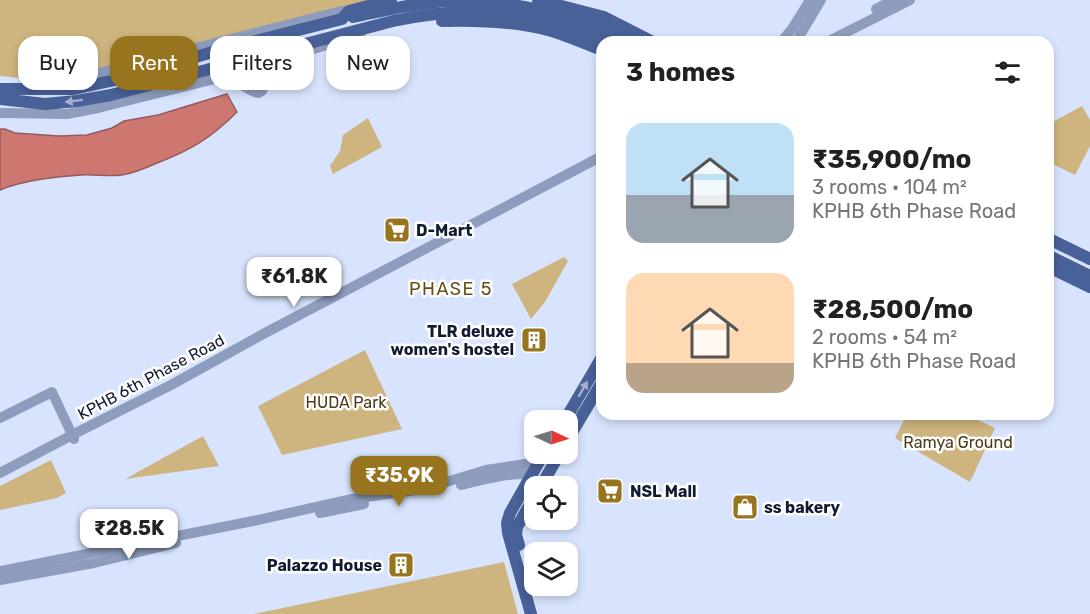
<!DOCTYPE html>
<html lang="en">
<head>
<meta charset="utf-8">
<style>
	:root { --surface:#fff; --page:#f2f2f2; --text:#202124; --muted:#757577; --accent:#98741e }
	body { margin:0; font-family:Rubik,sans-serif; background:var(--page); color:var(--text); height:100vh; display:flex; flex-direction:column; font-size:22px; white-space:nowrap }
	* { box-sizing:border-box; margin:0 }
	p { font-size:20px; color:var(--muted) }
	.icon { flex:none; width:33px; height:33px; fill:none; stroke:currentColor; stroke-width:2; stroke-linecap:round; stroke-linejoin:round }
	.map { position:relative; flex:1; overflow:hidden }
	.sheet { position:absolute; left:596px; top:36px; width:458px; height:384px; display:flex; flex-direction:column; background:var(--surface); border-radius:18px; box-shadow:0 3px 9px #0003 }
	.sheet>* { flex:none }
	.guide { position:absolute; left:18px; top:36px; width:488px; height:54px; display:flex; gap:12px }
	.needle { width:39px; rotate:94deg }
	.fabs { position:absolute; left:524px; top:410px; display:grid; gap:12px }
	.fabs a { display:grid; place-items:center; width:54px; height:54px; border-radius:12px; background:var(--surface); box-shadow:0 3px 9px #0003; font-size:30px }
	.price { position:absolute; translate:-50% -51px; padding:0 14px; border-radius:12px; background:#fff; color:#222; font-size:20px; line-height:39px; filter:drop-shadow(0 2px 3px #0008) }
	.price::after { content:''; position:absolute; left:50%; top:36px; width:18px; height:14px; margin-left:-9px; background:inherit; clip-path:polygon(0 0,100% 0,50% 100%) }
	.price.selected { background:var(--accent); color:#fff }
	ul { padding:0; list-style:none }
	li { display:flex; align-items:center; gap:18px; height:150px; padding:0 30px }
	li span { display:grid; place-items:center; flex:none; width:168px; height:120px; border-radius:18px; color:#555 }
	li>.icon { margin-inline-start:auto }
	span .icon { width:72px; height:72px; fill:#fffc; stroke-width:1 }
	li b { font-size:26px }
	h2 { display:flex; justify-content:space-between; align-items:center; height:72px; padding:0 30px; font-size:26px }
	.chip { padding:0 21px; border-radius:18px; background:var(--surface); box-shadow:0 3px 9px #0003; font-size:21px; line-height:54px }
	.chip.selected { background:var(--accent); color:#fff }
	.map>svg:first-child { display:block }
	.green { fill:#ceb47e }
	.water { fill:#cd7770; stroke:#955b5d; stroke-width:1.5 }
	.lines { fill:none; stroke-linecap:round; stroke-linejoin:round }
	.minor { stroke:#8e9dbd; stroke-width:10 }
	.major { stroke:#486198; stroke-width:12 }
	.oneway { fill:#a4b0cc }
	.labels { text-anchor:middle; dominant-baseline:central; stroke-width:5; stroke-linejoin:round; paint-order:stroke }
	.poi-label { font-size:16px; font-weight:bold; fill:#111b32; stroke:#fff; text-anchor:start }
	.street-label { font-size:16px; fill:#111b32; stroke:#fff }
	.park-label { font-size:16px; fill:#4b3b18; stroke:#fff }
	.neighbourhood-label { font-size:18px; letter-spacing:1.5px; fill:#674e14; stroke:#fff }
</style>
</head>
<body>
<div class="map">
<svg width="1090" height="614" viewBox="0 0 1090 614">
	<rect width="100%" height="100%" fill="#d8e4fe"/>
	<g class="green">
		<polygon points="0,0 389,0 124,65 65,75 30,79 0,76"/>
		<polygon points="1082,106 1090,120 1090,146 1075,175 1047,161 1047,125"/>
		<polygon points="368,118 382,147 333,174 330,166 340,151 343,135"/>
		<polygon points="564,257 568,261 545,302 531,319 512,284"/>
		<polygon points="365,350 402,429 282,455 258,406"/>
		<polygon points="907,414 965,414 995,428 970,482 895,438"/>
		<polygon points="203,436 219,466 125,479"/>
		<polygon points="51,460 66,493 57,498 0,510 0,486"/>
		<polygon points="504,562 518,614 254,614"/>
	</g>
	<path class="water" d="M227 94 237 112C211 138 191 150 157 163 146 168 134 173 122 175 108 177 95 174 81 175 54 177 24 180 0 190V129H5L15 133 59 136 87 135 112 128 124 121 158 115Z"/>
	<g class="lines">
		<g class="minor">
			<polyline points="876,9 893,0"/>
			<polyline points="781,42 792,29 810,0"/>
			<polyline points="796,42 821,0"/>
			<polyline points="827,42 910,0"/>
			<path d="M267 73C281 52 337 46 361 33"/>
			<polyline points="55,90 65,83 91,75 341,11 349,11"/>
			<path d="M0 113 67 114 98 108 223 77C237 78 245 90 258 93L262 91 267 80 263 55"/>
			<polyline points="0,418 52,392 74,439"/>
			<polyline points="0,473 72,435 171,385 265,333 602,156"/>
			<path d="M461 485C485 479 507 473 532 474"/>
			<polyline points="320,513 364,504"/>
			<polyline points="0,571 253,521 352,499 423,489 486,470 538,462"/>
			<polyline points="0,580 94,563 176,543"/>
		</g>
		<g class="major">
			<polyline points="538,0 604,17 653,42"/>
			<path d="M353 17C385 10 417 3 449 1 509 0 579 14 632 42"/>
			<path d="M442 21C477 20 511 21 544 29 564 34 583 43 602 50"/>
			<polyline points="0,89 74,89 124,78 216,51 342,19 349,11 391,0"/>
			<path d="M0 99 45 104 77 101 111 95 393 21C465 5 540 9 606 42"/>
			<polyline points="1047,238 1090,259"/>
			<polyline points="1047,255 1090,276"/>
			<polyline points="1047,266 1090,287"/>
			<polyline points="565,420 602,357"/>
			<polyline points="567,441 602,382"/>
			<polyline points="541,486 560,453"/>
			<polyline points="519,545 516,535 517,527 534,497"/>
			<polyline points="531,614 508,533 507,523 510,513 544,453"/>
		</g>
	</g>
	<defs><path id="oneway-solid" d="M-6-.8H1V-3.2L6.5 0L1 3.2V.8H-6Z" transform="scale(1.5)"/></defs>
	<g class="oneway">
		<use href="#oneway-solid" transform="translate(74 101) rotate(173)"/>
		<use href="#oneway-solid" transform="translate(583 389) rotate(-60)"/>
	</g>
	<defs>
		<symbol id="supermarket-square" viewBox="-11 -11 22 22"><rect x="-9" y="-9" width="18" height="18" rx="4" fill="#98741e" stroke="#fff"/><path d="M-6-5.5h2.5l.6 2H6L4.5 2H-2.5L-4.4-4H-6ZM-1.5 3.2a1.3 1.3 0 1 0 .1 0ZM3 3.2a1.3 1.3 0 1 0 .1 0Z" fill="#fff"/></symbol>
		<symbol id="building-square" viewBox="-11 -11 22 22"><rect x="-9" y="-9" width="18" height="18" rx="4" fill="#98741e" stroke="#fff"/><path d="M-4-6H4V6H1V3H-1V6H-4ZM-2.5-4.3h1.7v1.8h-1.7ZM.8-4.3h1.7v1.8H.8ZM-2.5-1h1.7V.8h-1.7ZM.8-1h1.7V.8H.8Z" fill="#fff"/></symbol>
		<symbol id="shop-square" viewBox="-11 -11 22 22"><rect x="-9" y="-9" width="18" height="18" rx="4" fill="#98741e" stroke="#fff"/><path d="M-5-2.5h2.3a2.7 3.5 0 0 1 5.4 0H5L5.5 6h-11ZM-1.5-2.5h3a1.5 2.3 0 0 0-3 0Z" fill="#fff"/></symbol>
	</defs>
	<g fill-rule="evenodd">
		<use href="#supermarket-square" x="382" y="215" width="30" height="30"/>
		<use href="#building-square" x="519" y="325" width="30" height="30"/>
		<use href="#supermarket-square" x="595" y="476" width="30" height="30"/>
		<use href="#shop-square" x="730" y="492" width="30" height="30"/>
		<use href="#building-square" x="386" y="550" width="30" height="30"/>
	</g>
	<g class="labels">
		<g class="poi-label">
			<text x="416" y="230">D-Mart</text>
			<text x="514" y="331" text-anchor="end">TLR deluxe<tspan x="514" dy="18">women's hostel</tspan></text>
			<text x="630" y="491">NSL Mall</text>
			<text x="764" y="507">ss bakery</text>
			<text x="382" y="565" text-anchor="end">Palazzo House</text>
		</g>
		<g class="street-label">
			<text transform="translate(151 377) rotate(-28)">KPHB 6th Phase Road</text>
		</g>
		<g class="park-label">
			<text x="346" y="402">HUDA Park</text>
			<text x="958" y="442">Ramya Ground</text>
		</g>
		<g class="neighbourhood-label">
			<text x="451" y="289">PHASE 5</text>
		</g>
	</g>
</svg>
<div class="fabs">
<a><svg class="needle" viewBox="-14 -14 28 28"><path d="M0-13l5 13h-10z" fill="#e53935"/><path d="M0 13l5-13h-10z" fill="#757577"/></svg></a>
<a><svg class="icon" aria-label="locate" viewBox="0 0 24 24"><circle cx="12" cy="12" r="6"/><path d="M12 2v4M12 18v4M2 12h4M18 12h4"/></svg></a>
<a><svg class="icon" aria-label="layers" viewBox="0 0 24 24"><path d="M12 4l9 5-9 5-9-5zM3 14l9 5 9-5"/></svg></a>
</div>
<b class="price" style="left:294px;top:308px">₹61.8K</b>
<b class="price selected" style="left:399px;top:507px">₹35.9K</b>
<b class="price" style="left:129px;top:560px">₹28.5K</b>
<div class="guide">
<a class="chip">Buy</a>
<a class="chip selected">Rent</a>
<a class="chip">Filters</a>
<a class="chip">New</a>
</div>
<section class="sheet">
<h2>3 homes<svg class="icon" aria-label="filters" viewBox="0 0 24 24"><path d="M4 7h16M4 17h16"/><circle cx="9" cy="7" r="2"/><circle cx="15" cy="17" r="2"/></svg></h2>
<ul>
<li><span style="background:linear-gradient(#bfe0f5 60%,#9aa5b1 0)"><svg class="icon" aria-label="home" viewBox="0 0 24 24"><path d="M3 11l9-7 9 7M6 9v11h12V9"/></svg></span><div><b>₹35,900/mo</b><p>3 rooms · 104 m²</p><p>KPHB 6th Phase Road</p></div></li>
<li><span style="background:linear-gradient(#ffd9b3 75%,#b9a48a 0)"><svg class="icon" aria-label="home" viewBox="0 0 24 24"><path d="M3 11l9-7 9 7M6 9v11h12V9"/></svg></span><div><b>₹28,500/mo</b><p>2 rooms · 54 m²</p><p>KPHB 6th Phase Road</p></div></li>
</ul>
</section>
</div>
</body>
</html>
